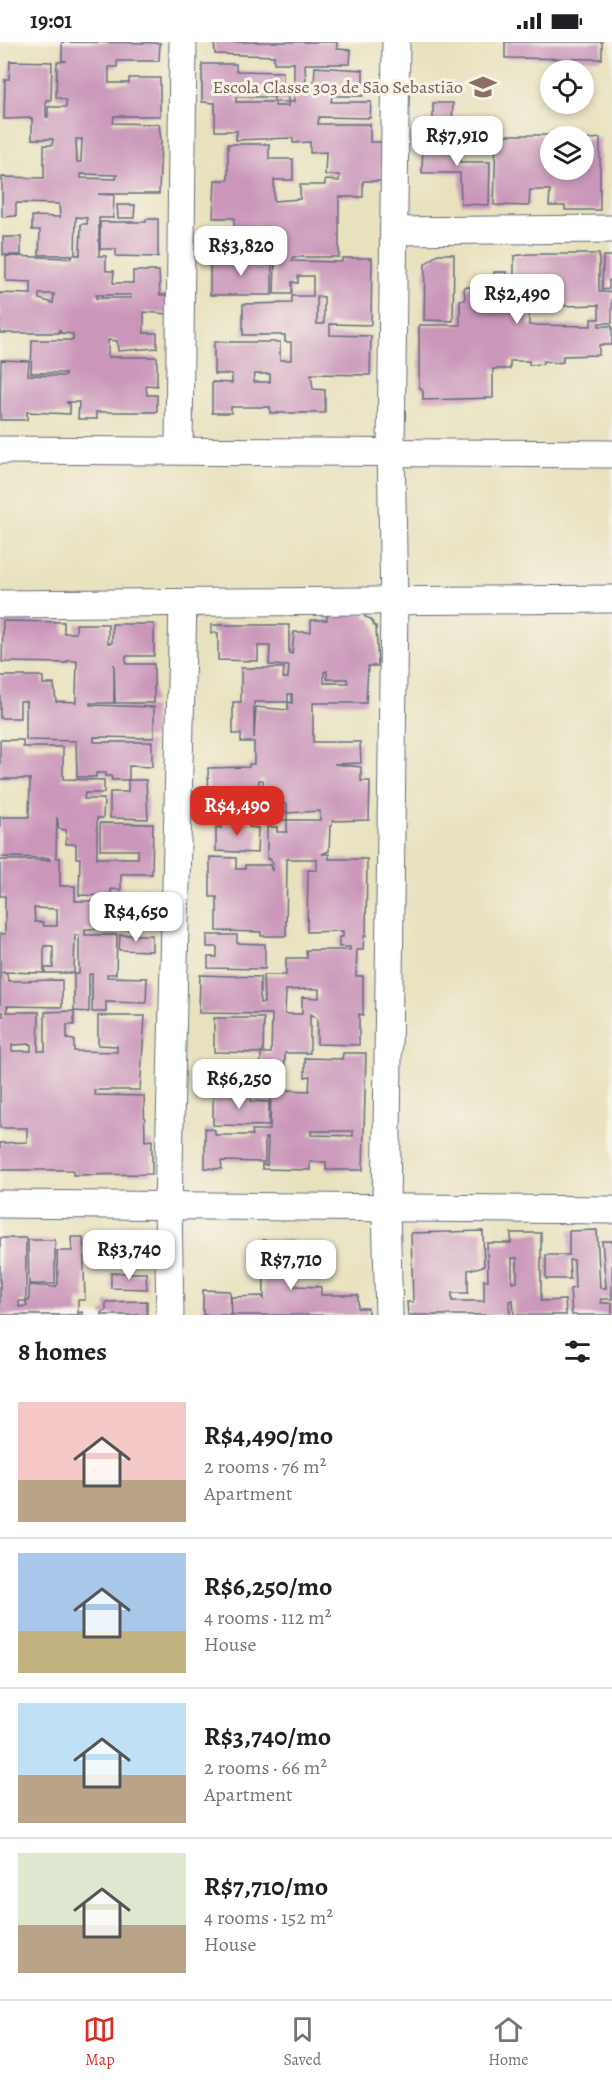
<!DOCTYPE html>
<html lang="en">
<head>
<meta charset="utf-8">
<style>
	:root { --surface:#fff; --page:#f2f2f2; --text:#202124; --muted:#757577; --line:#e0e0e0; --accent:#d93025 }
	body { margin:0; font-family:Alegreya,serif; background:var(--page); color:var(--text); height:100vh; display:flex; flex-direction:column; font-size:22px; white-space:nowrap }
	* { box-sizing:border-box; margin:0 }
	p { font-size:20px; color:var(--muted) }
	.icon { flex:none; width:33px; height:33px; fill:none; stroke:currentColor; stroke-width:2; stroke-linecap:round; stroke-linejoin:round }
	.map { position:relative; height:1273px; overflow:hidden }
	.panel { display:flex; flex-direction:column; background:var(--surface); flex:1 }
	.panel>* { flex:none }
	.fabs { position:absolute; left:540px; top:18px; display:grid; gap:12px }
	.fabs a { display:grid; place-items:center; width:54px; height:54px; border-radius:50%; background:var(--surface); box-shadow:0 3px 9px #0003; font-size:30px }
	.price { position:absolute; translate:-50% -51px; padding:0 14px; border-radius:12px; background:#fff; color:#222; font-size:20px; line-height:39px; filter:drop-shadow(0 2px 3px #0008) }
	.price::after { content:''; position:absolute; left:50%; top:36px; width:18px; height:14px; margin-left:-9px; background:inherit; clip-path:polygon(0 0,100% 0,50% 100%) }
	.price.active { background:var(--accent); color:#fff }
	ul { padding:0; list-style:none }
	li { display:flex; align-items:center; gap:18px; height:150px; padding:0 18px }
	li+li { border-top:2px solid var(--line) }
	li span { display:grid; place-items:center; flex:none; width:168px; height:120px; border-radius:0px; color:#555 }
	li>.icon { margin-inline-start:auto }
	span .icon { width:72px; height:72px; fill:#fffc; stroke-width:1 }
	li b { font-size:26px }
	h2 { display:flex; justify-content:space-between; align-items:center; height:72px; padding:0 18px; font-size:26px }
	.status { display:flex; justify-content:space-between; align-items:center; height:42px; padding:0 30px; background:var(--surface); direction:ltr }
	.status svg { height:16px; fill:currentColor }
	.tab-bar { display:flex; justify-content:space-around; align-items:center; height:84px; border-top:2px solid var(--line); background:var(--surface); font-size:16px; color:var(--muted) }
	.tab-bar a { display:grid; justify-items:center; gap:3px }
	.tab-bar .active { color:var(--accent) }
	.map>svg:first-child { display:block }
	.building { fill:#ca96ba; fill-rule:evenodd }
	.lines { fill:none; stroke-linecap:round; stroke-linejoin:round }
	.minor-casing { stroke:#636d7f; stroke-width:29 }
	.minor { stroke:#fff; stroke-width:27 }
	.labels { text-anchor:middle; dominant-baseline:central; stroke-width:6; stroke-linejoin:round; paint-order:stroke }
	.education-label { font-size:18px; fill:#785e54; stroke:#f7f3e8; text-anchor:end }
</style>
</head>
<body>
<div class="status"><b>19:01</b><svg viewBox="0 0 49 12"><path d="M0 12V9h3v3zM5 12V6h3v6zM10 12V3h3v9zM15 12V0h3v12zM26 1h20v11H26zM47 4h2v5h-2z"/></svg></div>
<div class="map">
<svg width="612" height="1273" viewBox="0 0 612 1273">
	<rect width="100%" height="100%" fill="#f7f3e8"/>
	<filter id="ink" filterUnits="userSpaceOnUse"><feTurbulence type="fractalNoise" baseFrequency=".0167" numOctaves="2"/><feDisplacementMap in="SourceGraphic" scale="12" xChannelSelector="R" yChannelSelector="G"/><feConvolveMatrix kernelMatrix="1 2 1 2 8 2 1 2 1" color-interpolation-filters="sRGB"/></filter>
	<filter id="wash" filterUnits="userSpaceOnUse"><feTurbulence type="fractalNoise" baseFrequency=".008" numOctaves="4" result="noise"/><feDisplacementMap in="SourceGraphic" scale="24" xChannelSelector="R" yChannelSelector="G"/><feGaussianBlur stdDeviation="1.35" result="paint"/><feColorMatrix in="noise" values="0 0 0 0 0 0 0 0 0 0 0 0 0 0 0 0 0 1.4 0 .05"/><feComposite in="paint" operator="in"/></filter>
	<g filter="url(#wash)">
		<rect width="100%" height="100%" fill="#e8e1bd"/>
		<g id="blocks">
			<g class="building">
				<path d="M62 0 160 1 159 19H117V25H109V41H129V36H160V74H114L113 81 159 82 161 99 159 152H98L114 153 113 176H99V214H106V229H114L113 241H133V229H159L160 253H167V272L144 270V291H157V306L118 309 117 299 108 298V315H157V344L146 343 147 353H157V370H96L97 377H78L79 360H66L70 362V372L27 370V378H0L1 318 29 319 28 333 65 334V331H31L32 298H73V292L61 291 59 287V291H0V251L31 252V240L6 239V214L72 216 73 213H39L40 188H32V174L60 175 59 162 16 161V174L2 175V135L44 136V103H52L53 97H32V76L4 77 5 37H9L10 19 52 20 51 58H46V75H48V65H66V58L56 55 57 20 67 19H62ZM76 97H82L81 120H77ZM81 132 117 133 116 137 81 136ZM76 175 87 176V182H81L80 213H75ZM39 252H54L53 261 39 257ZM96 253H131V256H96Z"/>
				<path d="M214 0H337V7L351 8 350 22H305L306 42H314L315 25 363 28V54H332L331 60H371L370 76 319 75 318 82H370V100H382L381 139H363V155H339V215H293L292 219 342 220V216H372L371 283 330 282V293L371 294 370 333 311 332 313 347 325 348V371H270V365H231V371H212V340L232 341V332H214V300H280V318H291V300H285V293H243V262L292 261V254H313V234H298V241L292 240V252H274L275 215H234V176H213L215 138H228V102H269V117H293V138H274V159L300 157V143H325V138L339 139V133H325L326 110 310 111V100L293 101V96L236 98 237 89H215V61L202 60V22H236V29L283 30V52H288V60H274V55H236V60H275V64H288V60H294V21H274V14L215 12ZM317 254 324 255V282H317ZM255 332H270V340H254Z"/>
				<polygon points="505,0 602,0 602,17 505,16"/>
				<polygon points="433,61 453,61 452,81 433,80"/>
				<polygon points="423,92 460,92 460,120 490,120 489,163 461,162 460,131 422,131"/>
				<polygon points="496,93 550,93 550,128 584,128 584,98 600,96 600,168 565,168 565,164 549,164 550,148 530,148 529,164 494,163"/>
				<polygon points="117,163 135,163 134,176 118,176"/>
				<polygon points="146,177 158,177 158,215 116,214 116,207 100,207 100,180 146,180"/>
				<rect x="3" y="195" width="18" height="18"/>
				<polygon points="438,212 454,212 453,279 424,278 425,222"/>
				<path d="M529 212H599V250H612V281H599V284H612V303H599V313L563 314V320L556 321 543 319V322L529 323V319H510V327H493V356L423 358V349L419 345V283H460V258H465L464 245H479V238H494V230H507L506 247H514V214ZM529 252H556V258L564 261V264L599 263V277H591V284L529 283Z"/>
				<polygon points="603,214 612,214 612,239 609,238 609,247 602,248"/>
				<polygon points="272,217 272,253 210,253 210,218"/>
				<path d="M327 572H365V575L371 577 374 584H376L378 624H368L366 661H313V700H360L361 721 334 722 361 725V739H370L369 778 332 779V784H330L329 809 322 812H329V817H367L366 894H364L363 908H357L356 934H363V973L359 972V1003L317 1002V977L310 972V1011H285L284 1048 309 1049 310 1034 305 1035V1016L342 1017 343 1011H366L363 1128H326V1120H310V1128L262 1127V1122L267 1123 268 1096H265V1120L221 1119 222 1127 205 1126V1086L215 1088V1093H253L252 1088H270L271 1049H260L261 1011 214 1010V976H264L263 1011H271L272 972 199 971 200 933 260 935V961H264L263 933H286V916H307L306 908H350V905H339V895H343V889L307 890 308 828H317V817H287L286 894H261V890L217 889V855H210V815L236 816V827H245V823H270L272 829 273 822 270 817H267V785H277V790H287V778H264L263 738H259V757H209L208 726 249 725V722H254V700H241V692H233V660H241V626H284L283 636H288L289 624 269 623 270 604H258V619L218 618V591H211V583H289V611L292 612 294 590H311V578H327ZM327 629V637H347L348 641H324V630ZM288 652H292V661L288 660V668L256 665 254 696V660H288ZM281 761 287 762V771L320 769V778H287V770H282ZM310 947H319V956L302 955V972H285L286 948ZM311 1089H353V1094L311 1093Z"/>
				<polygon points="3,579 64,580 64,591 76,591 76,582 108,582 108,601 112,601 112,582 154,582 154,614 126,614 126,622 154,622 154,661 115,661 114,622 114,661 90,661 90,663 154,665 154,696 94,695 94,700 152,700 152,725 129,724 129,738 112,738 111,734 105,734 106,731 96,731 96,735 77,735 76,699 26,698 26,659 20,659 20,676 0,676 0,634 39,634 43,635 43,642 54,642 56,659 76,660 76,655 77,619 67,619 67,621 2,620"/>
				<path d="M0 698H23V705H63V737L104 738V751H85L84 757H104L103 776H97V816H138V808H100V781L153 782 152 832H121V848L111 847V854H138V872H132V887H85V893H117L116 932H107V935L147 936 146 961 106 960V970H92V932H89V970L74 969V932H79V893H75L74 931H45V926H53V904H44V931L2 930 7 932 8 939 62 938V965L7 964V970H39L38 1009H45V970L74 969V983H67V997L74 998V1009L117 1010V1004L98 1003V974H145L140 1048H94L95 1053 144 1054 145 1099 152 1098V1132L73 1133V1128H0V1101L27 1100V1086H0V974H3V970H0V892H5V854H0V818H50L49 816 0 815V775H29L30 737H0ZM57 775 59 787 66 788V802H76V816H80L79 853 106 854V859H75V844H60V816H56ZM34 866 57 867V884H44L43 880H35ZM31 1002V1009H12V1003Z"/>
				<polygon points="128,738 146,738 148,777 110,776 110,750 128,750"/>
				<polygon points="221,777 250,778 249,785 258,786 257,811 216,809 216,785 221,786"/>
				<polygon points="120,893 152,893 152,909 119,908"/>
				<polygon points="207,893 237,893 237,901 265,902 265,927 208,926 208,915 217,915 217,905 207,905"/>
				<polygon points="213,1049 251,1049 251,1059 269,1060 269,1084 213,1083"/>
				<polygon points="597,1188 600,1246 606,1246 602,1199 612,1199 612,1257 601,1257 601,1261 612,1261 612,1273 572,1273 570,1247 575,1246 574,1218 569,1218 570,1237 546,1237 546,1213 569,1213 569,1189"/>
				<path d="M483 1189 484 1224 468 1228V1251H452V1259H484V1238H488L487 1201H511V1191H541V1259L565 1258 566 1273H514L513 1258 509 1259 510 1273H408L407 1260H413L411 1191ZM512 1216H517V1240L512 1241Z"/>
				<polygon points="71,1195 83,1195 85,1258 78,1258 78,1271 82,1270 83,1273 0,1273 0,1196 26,1196 26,1259 19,1259 19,1265 27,1264 26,1259 29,1259 29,1243 55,1245 58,1242 57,1209 72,1209"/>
				<polygon points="28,1198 55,1198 55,1242 29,1242"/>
				<polygon points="263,1198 293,1198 293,1244 321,1245 321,1253 358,1253 358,1266 368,1266 368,1273 232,1273 231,1255 262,1254 264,1257"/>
				<polygon points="111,1231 146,1231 147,1247 111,1246"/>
				<polygon points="203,1248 230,1249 231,1273 203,1273"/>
				<polygon points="147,1259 147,1273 102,1273 102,1270 106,1269 106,1260"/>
			</g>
		</g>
	</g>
	<g filter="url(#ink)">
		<use href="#blocks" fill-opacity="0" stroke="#636d7f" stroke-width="1.5"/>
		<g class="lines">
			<defs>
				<g id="minor">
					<polyline points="394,189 612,187"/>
					<polyline points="0,408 612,412"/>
					<polyline points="179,408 183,0"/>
					<polyline points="0,562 612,557"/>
					<polyline points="0,1162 612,1168"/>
					<polyline points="170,1273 168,1163 183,562"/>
					<polyline points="389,1273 386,1168 394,560 391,409 396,0"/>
				</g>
			</defs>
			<use href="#minor" class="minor-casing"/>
			<use href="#minor" class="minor"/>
		</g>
	</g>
	<defs>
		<symbol id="school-bare" viewBox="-9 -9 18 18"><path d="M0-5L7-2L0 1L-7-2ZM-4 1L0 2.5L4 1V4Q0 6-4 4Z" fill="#8d6e63" stroke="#f7f3e8" stroke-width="2.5" paint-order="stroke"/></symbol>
	</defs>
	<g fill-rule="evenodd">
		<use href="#school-bare" x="464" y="26" width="38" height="38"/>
	</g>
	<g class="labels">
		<g class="education-label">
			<text x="463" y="45">Escola Classe 303 de São Sebastião</text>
		</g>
	</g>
</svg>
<div class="fabs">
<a><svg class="icon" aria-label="locate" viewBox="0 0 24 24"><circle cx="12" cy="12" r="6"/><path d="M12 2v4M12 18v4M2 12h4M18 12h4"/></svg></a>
<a><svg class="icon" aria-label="layers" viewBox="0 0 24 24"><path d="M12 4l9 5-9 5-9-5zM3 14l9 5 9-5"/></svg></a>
</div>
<b class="price" style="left:457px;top:125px">R$7,910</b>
<b class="price" style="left:241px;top:235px">R$3,820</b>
<b class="price" style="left:517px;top:283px">R$2,490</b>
<b class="price active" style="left:237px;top:795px">R$4,490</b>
<b class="price" style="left:136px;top:901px">R$4,650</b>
<b class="price" style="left:239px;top:1068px">R$6,250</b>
<b class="price" style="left:129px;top:1239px">R$3,740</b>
<b class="price" style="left:291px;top:1249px">R$7,710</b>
</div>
<section class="panel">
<h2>8 homes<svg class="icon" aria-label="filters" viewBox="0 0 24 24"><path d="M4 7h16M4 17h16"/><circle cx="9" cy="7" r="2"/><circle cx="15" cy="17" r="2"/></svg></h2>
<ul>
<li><span style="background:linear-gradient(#f6c9c9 65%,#b9a48a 0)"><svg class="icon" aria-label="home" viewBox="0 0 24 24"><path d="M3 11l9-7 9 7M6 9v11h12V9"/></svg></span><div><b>R$4,490/mo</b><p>2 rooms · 76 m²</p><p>Apartment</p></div></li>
<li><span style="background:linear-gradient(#a9c7e8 65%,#c2b280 0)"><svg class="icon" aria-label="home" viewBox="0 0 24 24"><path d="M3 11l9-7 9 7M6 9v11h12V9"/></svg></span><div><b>R$6,250/mo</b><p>4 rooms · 112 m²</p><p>House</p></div></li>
<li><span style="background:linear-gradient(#bfe0f5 60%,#b9a48a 0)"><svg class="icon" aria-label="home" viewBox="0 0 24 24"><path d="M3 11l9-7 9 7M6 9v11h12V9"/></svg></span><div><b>R$3,740/mo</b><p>2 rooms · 66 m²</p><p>Apartment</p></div></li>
<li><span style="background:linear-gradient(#dfe7d0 60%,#b9a48a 0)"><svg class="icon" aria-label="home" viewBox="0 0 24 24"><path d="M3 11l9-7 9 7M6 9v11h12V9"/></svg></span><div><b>R$7,710/mo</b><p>4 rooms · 152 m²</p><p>House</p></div></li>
</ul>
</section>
<nav class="tab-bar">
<a class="active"><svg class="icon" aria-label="map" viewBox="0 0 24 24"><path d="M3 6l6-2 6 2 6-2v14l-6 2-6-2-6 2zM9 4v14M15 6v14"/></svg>Map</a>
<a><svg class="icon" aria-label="saved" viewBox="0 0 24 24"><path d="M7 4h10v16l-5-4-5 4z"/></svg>Saved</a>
<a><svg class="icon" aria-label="home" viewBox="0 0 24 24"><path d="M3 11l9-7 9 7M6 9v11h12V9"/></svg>Home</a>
</nav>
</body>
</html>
